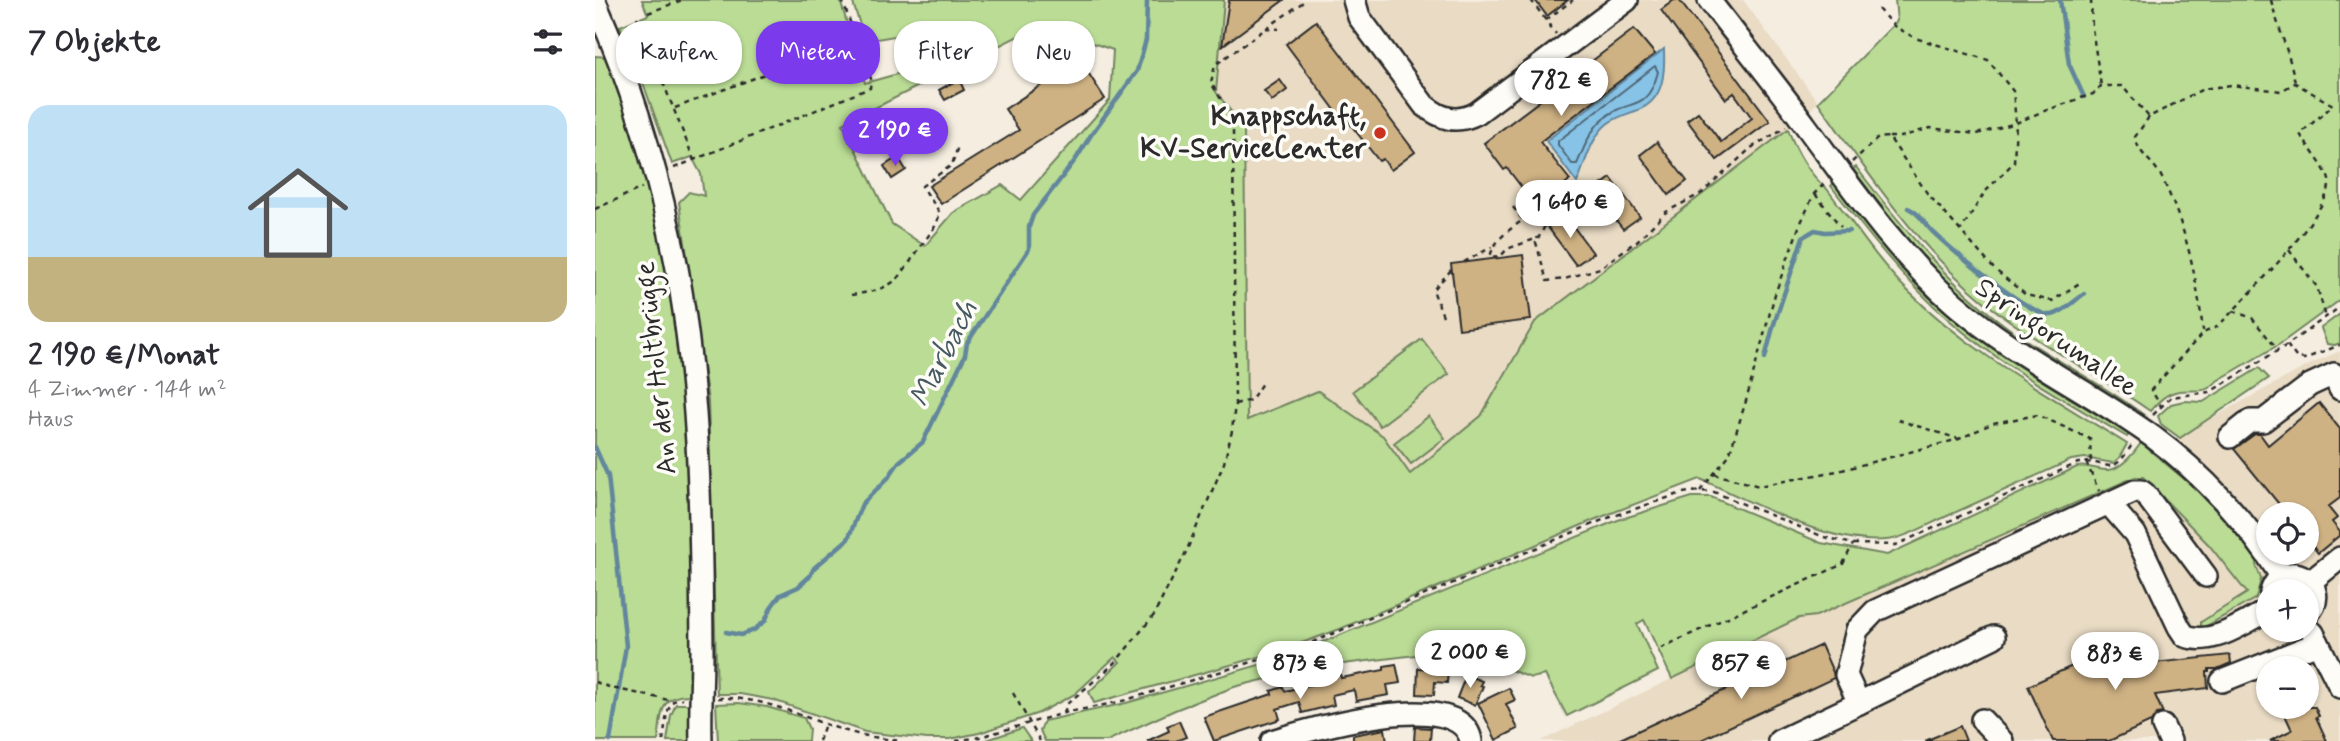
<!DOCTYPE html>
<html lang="de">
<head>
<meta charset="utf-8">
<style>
	:root { --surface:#fff; --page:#f7f7f7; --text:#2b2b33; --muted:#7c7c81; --accent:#7c3aed }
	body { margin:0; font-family:Mynerve,sans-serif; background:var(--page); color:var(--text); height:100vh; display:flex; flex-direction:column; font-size:26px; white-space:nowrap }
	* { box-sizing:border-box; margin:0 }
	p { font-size:23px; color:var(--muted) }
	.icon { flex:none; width:38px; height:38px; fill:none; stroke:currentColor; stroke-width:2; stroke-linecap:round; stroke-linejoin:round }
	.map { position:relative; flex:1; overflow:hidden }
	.panel { display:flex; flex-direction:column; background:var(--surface); width:595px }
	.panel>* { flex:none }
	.top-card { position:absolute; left:21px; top:21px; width:665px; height:63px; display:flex; gap:14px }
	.buttons { position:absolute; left:1661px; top:502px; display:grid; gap:14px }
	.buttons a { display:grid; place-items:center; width:63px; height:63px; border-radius:50%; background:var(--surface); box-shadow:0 2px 5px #0004; font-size:35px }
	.price { position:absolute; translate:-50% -60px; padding:0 16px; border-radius:24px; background:#fff; color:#222; font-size:23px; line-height:46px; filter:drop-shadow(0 2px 4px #0008) }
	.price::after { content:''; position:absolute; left:50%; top:42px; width:21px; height:16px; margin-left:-10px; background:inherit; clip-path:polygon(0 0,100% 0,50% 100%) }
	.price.on { background:var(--accent); color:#fff }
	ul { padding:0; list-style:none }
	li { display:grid; align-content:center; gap:14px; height:371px; padding:0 28px }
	li span { display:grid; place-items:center; height:217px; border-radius:21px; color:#555 }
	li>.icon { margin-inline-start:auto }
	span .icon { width:126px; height:126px; fill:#fffc; stroke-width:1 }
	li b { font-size:30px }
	h2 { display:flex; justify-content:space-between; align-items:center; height:84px; padding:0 28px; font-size:30px }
	.tag { padding:0 24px; border-radius:28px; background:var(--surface); box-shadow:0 2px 5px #0004; font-size:24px; line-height:63px }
	.tag.on { background:var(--accent); color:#fff }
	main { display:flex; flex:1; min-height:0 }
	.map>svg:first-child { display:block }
	.built { fill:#e9dbc4; fill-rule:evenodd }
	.green { fill:#badc95; stroke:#728460; stroke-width:2; fill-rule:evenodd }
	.water { fill:#87c3e7; stroke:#62869c; stroke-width:2 }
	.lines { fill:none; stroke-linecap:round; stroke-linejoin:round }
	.shore { stroke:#506876; stroke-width:2 }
	.stream { stroke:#62869c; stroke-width:4.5 }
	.building { fill:#cfb284; stroke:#2b2b2b; stroke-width:2 }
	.minor-casing { stroke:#2b2b2b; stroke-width:26 }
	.path { stroke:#2b2b2b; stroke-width:2.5; stroke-dasharray:5 5; stroke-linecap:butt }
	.minor { stroke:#fdfcf7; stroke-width:21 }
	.poi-dot { fill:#c8321e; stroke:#fdfcf7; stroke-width:2.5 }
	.labels { text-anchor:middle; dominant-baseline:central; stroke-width:7; stroke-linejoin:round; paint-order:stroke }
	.poi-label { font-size:28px; font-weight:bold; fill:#2b2b2b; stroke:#fdfcf7; text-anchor:end }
	.street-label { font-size:28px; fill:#2b2b2b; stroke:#fdfcf7 }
	.water-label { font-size:30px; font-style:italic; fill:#475963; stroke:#fdfcf7 }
</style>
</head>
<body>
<main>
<section class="panel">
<h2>7 Objekte<svg class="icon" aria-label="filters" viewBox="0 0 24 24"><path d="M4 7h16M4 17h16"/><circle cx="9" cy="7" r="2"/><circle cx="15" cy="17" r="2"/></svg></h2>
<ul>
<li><span style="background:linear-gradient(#bfe0f5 70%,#c2b280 0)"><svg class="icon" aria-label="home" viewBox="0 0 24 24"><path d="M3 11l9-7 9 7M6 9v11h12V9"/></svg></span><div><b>2 190 €/Monat</b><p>4 Zimmer · 144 m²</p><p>Haus</p></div></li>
</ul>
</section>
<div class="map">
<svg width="1745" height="741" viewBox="0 0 1745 741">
	<rect width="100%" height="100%" fill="#f4ede0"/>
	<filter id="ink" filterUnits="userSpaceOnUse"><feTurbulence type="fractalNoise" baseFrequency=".0143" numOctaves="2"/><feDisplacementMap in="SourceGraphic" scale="14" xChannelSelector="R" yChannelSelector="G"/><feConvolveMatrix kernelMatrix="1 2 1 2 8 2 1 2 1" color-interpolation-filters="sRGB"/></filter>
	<g filter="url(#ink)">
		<g class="built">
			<polygon points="611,0 1148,0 1223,102 1194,130 940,322 886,416 815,474 652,421 649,129 621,92"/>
			<path d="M1745 351V741H946L1205 618 1221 616 1522 483 1597 429 1714 365ZM1673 514H1712V553H1673ZM1673 592H1712V630H1673ZM1673 668H1712V707H1673Z"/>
		</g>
		<g class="green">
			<path d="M47 0H245L270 83 349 61C327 55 317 50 299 36L276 40 269 37 257 0H629L621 92 649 128 652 420 723 391 788 436 815 474 886 416 940 322 1193 129C1201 151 1214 174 1232 189 1258 223 1282 260 1312 290 1376 354 1456 396 1532 444L1524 458 1518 463 1490 458 1476 460C1434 479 1392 498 1350 517 1334 524 1308 539 1291 540 1232 545 1159 502 1105 479L1001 519 745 629 682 652 499 703 494 692 525 662 520 657 480 694 444 713 384 733 355 739H332L270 732 178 700 145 694H122L113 401 84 202 94 192 109 196 106 174 97 157 77 164 37 52 25 26 53 15ZM445 25 518 50 515 100 426 200 407 185 358 213 330 246 297 224 248 124Z"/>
			<path d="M1300 0H1745V300L1685 344 1622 381C1611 395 1598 389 1584 391 1571 393 1563 402 1555 411 1500 372 1438 342 1386 299 1320 244 1272 172 1223 102L1302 21Z"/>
			<path d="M0 56 13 57C37 131 62 204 75 281 96 407 96 535 99 662L95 695C63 695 67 715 63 741H0Z"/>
			<path d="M1261 167C1308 228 1355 287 1419 332 1461 361 1508 384 1549 415L1547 417C1492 379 1430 349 1378 305 1331 265 1295 218 1258 169Z"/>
			<path d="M1239 183C1265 217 1290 252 1320 283 1381 347 1460 388 1534 434L1532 437C1472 401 1406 366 1353 319 1308 279 1272 233 1236 186Z"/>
			<polygon points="1745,314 1745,343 1740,345 1732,344 1726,328"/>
			<polygon points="827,339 854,374 785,426 758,391"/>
			<polygon points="1664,368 1674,378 1585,438 1566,424 1563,416 1576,404 1589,401 1608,402"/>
			<polygon points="834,416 850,438 816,464 799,443"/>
			<path d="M1546 443 1601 489 1632 522 1664 561 1661 565 1666 579 1661 598 1606 629V622L1652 593 1614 545 1548 477H1540L1221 616 1204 618 1077 679 1049 620 1042 624 1063 671 972 716 950 675 936 678 887 659 845 652 716 668 639 687 580 710 512 741H450L445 731 449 721 531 703 692 657 1023 520 1097 497H1116L1226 543 1292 555 1482 467C1493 465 1500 469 1511 470 1525 471 1540 452 1546 443Z"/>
			<polygon points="144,703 172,707 209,718 214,729 213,741 123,741 121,704"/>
			<polygon points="81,704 95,704 95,741 72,741 76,715"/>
			<polygon points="427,728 436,741 389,741"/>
		</g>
		<path class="water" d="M1069 49C1070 73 1069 100 1043 110 1033 114 1021 117 1012 124 996 137 990 164 982 183L951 141Z"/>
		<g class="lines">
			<path class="shore" d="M1060 66 1063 72C1051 116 1033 96 1007 120 994 132 989 148 982 164H977L963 145V141Z"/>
			<g class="stream">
				<polyline points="1465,0 1474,64 1489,97"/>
				<path d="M1313 208C1325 213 1329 224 1339 233 1356 249 1437 318 1457 315 1468 313 1480 300 1489 294"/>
				<polyline points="1170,358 1178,327 1208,237 1220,230 1230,232 1254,231"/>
				<polyline points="0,447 13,476 31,646 15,741"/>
				<polyline points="131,632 146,635 159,630 170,621 177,606 185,595 203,587 215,576 219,568 253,539 267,504 293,478 304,462 328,442 370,355 372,343 434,249 434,227 438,215 481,159 496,135 542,71 551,40 552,0"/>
			</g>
		</g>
		<g class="building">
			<polygon points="634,0 689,0 627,46"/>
			<polygon points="940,0 973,0 952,16"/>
			<polygon points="1079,0 1084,0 1175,121 1122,160 1092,120 1103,112 1126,142 1157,118 1139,93 1131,99 1066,10"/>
			<polygon points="721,21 820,152 796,170 788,159 784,161 752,120 749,122 691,44"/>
			<polygon points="1039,29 1060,54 945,142 975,180 941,206 912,168 909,170 889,143"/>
			<polygon points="485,60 510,99 346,204 334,186 424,130 410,109"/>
			<polygon points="364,79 369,90 350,100 344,90"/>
			<polygon points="685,80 692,90 677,101 669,91"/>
			<polygon points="1062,142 1092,181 1074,195 1045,155"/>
			<polygon points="303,157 311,170 297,179 289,166"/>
			<polygon points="1016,178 1045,217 1028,229 998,191"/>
			<polygon points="969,214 998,253 981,265 952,226"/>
			<polygon points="928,255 936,320 864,329 856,264"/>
			<polygon points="1724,403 1745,429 1745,498 1733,507 1742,518 1737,522 1745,532 1745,535 1723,553 1712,539 1712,514 1692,514 1639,449 1660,434 1665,434 1673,445"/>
			<polygon points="1547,637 1559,663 1635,655 1636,663 1622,669 1614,669 1614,672 1612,672 1613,688 1560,695 1568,713 1562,714 1556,722 1514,741 1458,741 1433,686 1535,640 1536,641"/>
			<polygon points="1226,645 1238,672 1239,678 1104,741 1021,741"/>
			<polygon points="801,664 805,683 792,685 794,695 761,701 759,690 737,695 739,705 707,713 704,702 682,709 685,719 619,741 609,717 677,694 676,691 688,687 690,691 733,680 732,677 745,674 746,678 789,670 789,666"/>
			<polygon points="823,668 853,670 852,683 840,682 839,695 822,694"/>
			<polygon points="871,675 887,681 885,685 888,686 880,705 862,698"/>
			<polygon points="914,688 920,700 911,704 923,729 901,740 883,703"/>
			<polygon points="1708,707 1720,707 1724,716 1721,717 1732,741 1675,741 1697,730 1690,715"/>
			<polygon points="584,721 591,737 581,741 552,741 574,731 572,726"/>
			<polygon points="1365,726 1371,741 1330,741"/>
			<polygon points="820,727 836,728 835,741 819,741"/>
			<polygon points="790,729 792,741 758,741 758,735"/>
		</g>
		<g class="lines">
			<defs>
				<g id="minor">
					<path d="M759 0 764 17 829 105C846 119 862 124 882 113L1032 0"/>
					<path d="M1114 0C1146 42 1180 83 1211 126 1257 188 1301 253 1360 304 1421 357 1493 390 1558 437 1608 474 1653 523 1686 576"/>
					<path d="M0 2C33 77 58 154 75 234 105 368 106 514 107 651 107 681 105 711 106 741"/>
					<polyline points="1635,437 1655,421 1668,421 1715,385 1739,374 1745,389"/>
					<path d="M1514 504 1540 534 1584 627 1590 636C1618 646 1649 623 1673 610"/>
					<polyline points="1715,582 1745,558"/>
					<path d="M1676 592C1689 552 1741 587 1712 614"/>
					<polyline points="1718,633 1745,687"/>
					<polyline points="1399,637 1264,703 1251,675 1262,630 1280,611 1540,491 1546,491 1550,494 1611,576"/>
					<polyline points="1627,681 1723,643"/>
					<polyline points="1387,720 1407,741"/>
					<polyline points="1568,726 1575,741"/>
					<path d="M677 741C713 730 866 684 876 741"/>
					<polyline points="1184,741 1264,703"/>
				</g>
			</defs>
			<use href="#minor" class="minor-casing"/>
			<g class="path">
				<polyline points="936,0 961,34"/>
				<polyline points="1496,0 1497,28 1506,86"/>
				<path d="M1676 0C1683 28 1695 54 1700 83"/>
				<polyline points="1283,9 1299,26 1320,38 1393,60 1418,91 1421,123 1419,162 1390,192 1366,230"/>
				<polyline points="53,13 87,0"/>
				<polyline points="42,17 99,160"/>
				<polyline points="951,20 978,0"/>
				<polyline points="671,28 684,29"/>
				<polyline points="80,108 260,40"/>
				<path d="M1554 117 1540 137C1543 154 1558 161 1566 176 1592 229 1601 274 1608 331"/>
				<path d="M1294 137H1306L1335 128 1382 134 1421 123 1444 113 1489 97 1498 94 1506 86H1527L1554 117 1608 89 1636 85 1686 91 1700 83 1738 105 1705 134C1712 146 1731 168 1734 180 1740 209 1644 305 1622 327L1608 333 1556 390 1566 406"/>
				<polyline points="1257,162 1283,138 1294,137 1332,193 1399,269 1431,295 1457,301 1486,282"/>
				<polyline points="79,168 275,88 276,79 247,0"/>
				<polyline points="1220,194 1246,227"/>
				<path d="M918 207 928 220C914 230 899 240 895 257L906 256 912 249 940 239 952 281 970 279 1005 268 1043 240 1071 212 1107 193 1156 148 1191 127"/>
				<polyline points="0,209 47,188"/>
				<polyline points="929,220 968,205 951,224 944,237 940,239"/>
				<polyline points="1694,250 1722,287 1731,317"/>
				<polyline points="869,262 897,247"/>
				<path d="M256 295C274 292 292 290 305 276L341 225 345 213 327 186 357 165 363 146"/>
				<polyline points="1638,311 1657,318 1683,350"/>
				<polyline points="848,316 838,290 857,269"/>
				<polyline points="1692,345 1701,357 1709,359 1745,345"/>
				<polyline points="640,404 656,400 667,383"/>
				<polyline points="1558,415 1576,397 1615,392 1692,345 1745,307"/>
				<polyline points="1303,420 1364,439"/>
				<polyline points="1491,462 1504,491"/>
				<polyline points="1119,474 1164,486 1247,470 1364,439 1398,423 1443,415 1495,439 1496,462"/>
				<polyline points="1105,491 1134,455 1151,401 1180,294 1204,227 1219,194 1232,181"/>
				<polyline points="1066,648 1248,564 1258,544"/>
				<polyline points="0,682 17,688 78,701"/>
				<polyline points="418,693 445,741"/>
				<path d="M123 698C174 696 214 722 262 734 276 737 291 739 305 741"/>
				<polyline points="469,713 472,704 520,663 559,615 591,552 629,463 637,431 640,404 638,129 634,112 616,83 620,65 711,0"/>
				<polyline points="68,741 72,712 78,701 88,699"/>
				<polyline points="224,741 230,724"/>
				<path d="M361 741 385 737 469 713 524 702 704 648 1010 519 1087 493 1105 491 1119 492 1229 537 1258 544 1301 545 1483 463C1515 458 1514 482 1538 443"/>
			</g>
			<use href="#minor" class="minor"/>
		</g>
	</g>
	<circle class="poi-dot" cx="785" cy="133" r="7"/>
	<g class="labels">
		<g class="poi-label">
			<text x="771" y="117">Knappschaft,<tspan x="771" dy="32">KV-ServiceCenter</tspan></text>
		</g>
		<g class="street-label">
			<text transform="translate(1461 338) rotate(34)">Springorumallee</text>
			<text transform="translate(62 368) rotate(-96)">An der Holtbrügge</text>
		</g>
		<g class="water-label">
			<text transform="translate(349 354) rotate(-63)">Marbach</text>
		</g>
	</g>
</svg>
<div class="buttons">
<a><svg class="icon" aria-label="locate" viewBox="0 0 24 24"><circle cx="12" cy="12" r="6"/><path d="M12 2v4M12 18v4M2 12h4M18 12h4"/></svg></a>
<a>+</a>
<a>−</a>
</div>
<b class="price" style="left:966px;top:118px">782 €</b>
<b class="price on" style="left:300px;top:168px">2 190 €</b>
<b class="price" style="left:975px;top:240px">1 640 €</b>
<b class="price" style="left:875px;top:690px">2 000 €</b>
<b class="price" style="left:1520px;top:692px">883 €</b>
<b class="price" style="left:705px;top:701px">873 €</b>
<b class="price" style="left:1146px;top:701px">857 €</b>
<div class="top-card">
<a class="tag">Kaufen</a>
<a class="tag on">Mieten</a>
<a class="tag">Filter</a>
<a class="tag">Neu</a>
</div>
</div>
</main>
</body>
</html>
